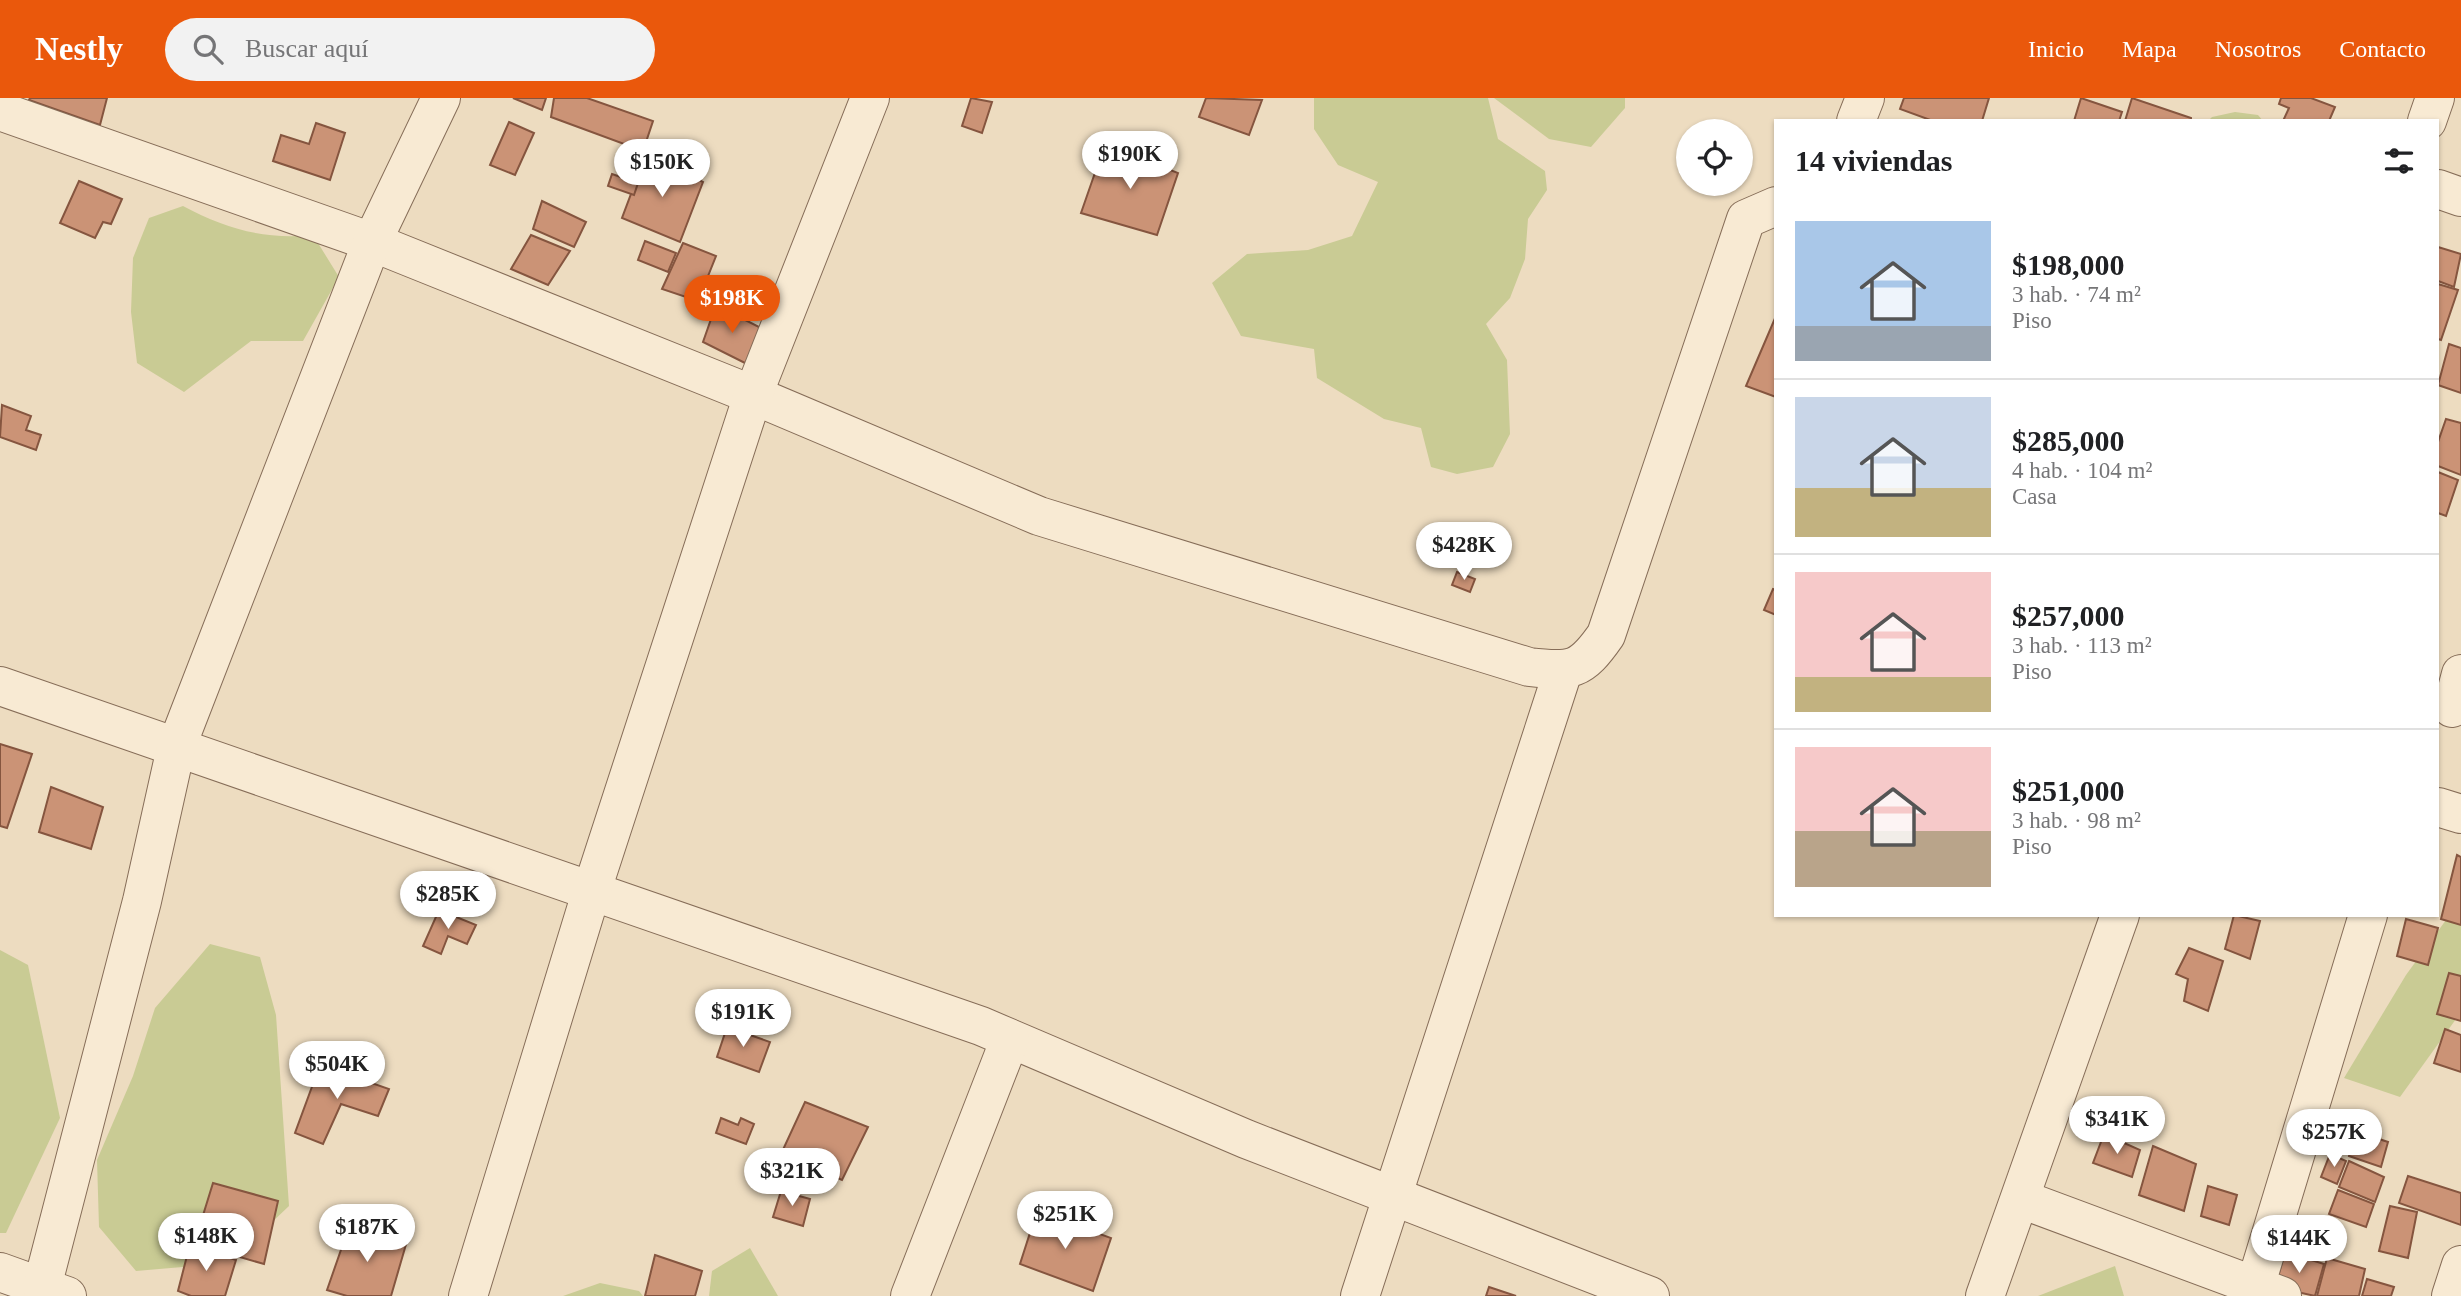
<!DOCTYPE html>
<html lang="es">
<head>
<meta charset="utf-8">
<style>
	:root { --surface:#fff; --page:#f2f2f2; --text:#202124; --muted:#757577; --line:#e0e0e0; --accent:#ea580c }
	body { margin:0; font-family:"Times New Roman",serif; background:var(--page); color:var(--text); height:100vh; display:flex; flex-direction:column; font-size:26px; white-space:nowrap }
	* { box-sizing:border-box; margin:0 }
	p { font-size:23px; color:var(--muted) }
	.icon { flex:none; width:38px; height:38px; fill:none; stroke:currentColor; stroke-width:2; stroke-linecap:round; stroke-linejoin:round }
	.map { position:relative; flex:1; overflow:hidden }
	.drawer { position:absolute; left:1774px; top:21px; width:665px; height:798px; display:flex; flex-direction:column; background:var(--surface); border-radius:0px; box-shadow:0 2px 5px #0004 }
	.drawer>* { flex:none }
	.buttons { position:absolute; left:1676px; top:21px; display:grid; gap:14px }
	.buttons a { display:grid; place-items:center; width:77px; height:77px; border-radius:50%; background:var(--surface); box-shadow:0 2px 5px #0004; font-size:35px }
	.price { position:absolute; translate:-50% -60px; padding:0 16px; border-radius:24px; background:#fff; color:#222; font-size:23px; line-height:46px; filter:drop-shadow(0 2px 4px #0008) }
	.price::after { content:''; position:absolute; left:50%; top:42px; width:21px; height:16px; margin-left:-10px; background:inherit; clip-path:polygon(0 0,100% 0,50% 100%) }
	.price.on { background:var(--accent); color:#fff }
	ul { padding:0; list-style:none }
	li { display:flex; align-items:center; gap:21px; height:175px; padding:0 21px }
	li+li { border-top:2px solid var(--line) }
	li span { display:grid; place-items:center; flex:none; width:196px; height:140px; border-radius:0px; color:#555 }
	li>.icon { margin-inline-start:auto }
	span .icon { width:84px; height:84px; fill:#fffc; stroke-width:1 }
	li b { font-size:30px }
	h2 { display:flex; justify-content:space-between; align-items:center; height:84px; padding:0 21px; font-size:30px }
	header { display:flex; align-items:center; gap:42px; box-sizing:border-box; height:98px; padding:0 35px; background:var(--accent); color:#fff }
	header strong { font-size:33px }
	nav { display:flex; gap:38px; margin-inline-start:auto; font-size:24px }
	.search { width:490px; height:63px; background:var(--page); display:flex; align-items:center; gap:18px; box-sizing:border-box; padding:0 24px; border-radius:38px; color:var(--muted); font-size:26px }
	.map>svg:first-child { display:block }
	.green { fill:#c9cb94 }
	.building { fill:#cb9376; stroke:#85553f; stroke-width:2 }
	.lines { fill:none; stroke-linecap:round; stroke-linejoin:round }
	.minor-casing { stroke:#866d58; stroke-width:40 }
	.minor { stroke:#f8ead3; stroke-width:38 }
</style>
</head>
<body>
<header>
<strong>Nestly</strong>
<div class="search"><svg class="icon" aria-label="search" viewBox="0 0 24 24"><circle cx="10" cy="10" r="6"/><path d="M15 15l6 6"/></svg>Buscar aquí</div>
<nav><a>Inicio</a><a>Mapa</a><a>Nosotros</a><a>Contacto</a></nav>
</header>
<div class="map">
<svg width="2461" height="1198" viewBox="0 0 2461 1198">
	<rect width="100%" height="100%" fill="#eddcc0"/>
	<g class="green">
		<polygon points="1314,0 1488,0 1498,41 1545,73 1547,92 1528,121 1525,161 1510,200 1486,226 1507,262 1510,336 1493,369 1457,376 1431,369 1421,330 1384,321 1317,280 1314,251 1241,238 1212,185 1247,156 1308,152 1352,138 1378,84 1338,67 1314,31"/>
		<polygon points="1494,0 1625,0 1625,10 1591,49 1549,41"/>
		<polygon points="2235,14 2258,17 2263,23 2208,23 2212,19"/>
		<path d="M183 108C226 131 265 142 313 137L339 179 303 243H251L184 294 137 265 131 214 133 160 149 120Z"/>
		<polygon points="2461,817 2461,914 2400,999 2344,980 2406,877 2446,822"/>
		<polygon points="210,846 260,859 276,917 289,1108 229,1165 136,1173 99,1129 97,1062 133,978 155,910"/>
		<polygon points="0,852 28,867 60,1020 6,1135 0,1135"/>
		<polygon points="750,1150 778,1198 709,1198 712,1173"/>
		<polygon points="2115,1168 2124,1198 2038,1198"/>
		<polygon points="600,1185 639,1193 643,1198 563,1198"/>
	</g>
	<g class="building">
		<polygon points="30,0 107,0 100,27 29,2"/>
		<polygon points="513,0 546,0 542,12"/>
		<polygon points="554,0 587,0 653,23 643,53 551,19"/>
		<polygon points="971,0 992,4 982,35 962,28"/>
		<polygon points="1206,0 1262,2 1249,37 1199,19"/>
		<polygon points="1904,0 1989,0 1982,23 1933,23 1900,11"/>
		<polygon points="2081,0 2122,14 2119,23 2074,23"/>
		<polygon points="2132,0 2191,20 2191,23 2125,23"/>
		<polygon points="2281,0 2311,0 2335,9 2329,23 2283,23 2289,10 2279,6"/>
		<polygon points="509,24 534,35 515,77 490,67"/>
		<polygon points="316,25 345,35 330,82 273,63 281,37 309,46"/>
		<polygon points="1105,46 1178,75 1157,137 1081,115"/>
		<polygon points="646,56 703,84 680,144 622,120"/>
		<polygon points="612,76 638,85 634,97 608,88"/>
		<polygon points="79,83 122,101 111,126 103,124 95,140 60,125"/>
		<polygon points="542,103 586,124 574,149 533,131"/>
		<polygon points="531,137 570,153 548,187 511,171"/>
		<polygon points="645,143 676,155 668,174 638,162"/>
		<polygon points="683,145 716,158 698,203 662,191"/>
		<polygon points="2438,149 2461,156 2454,189 2438,183"/>
		<polygon points="2438,186 2458,192 2441,242 2438,241"/>
		<polygon points="716,207 761,230 749,267 703,244"/>
		<polygon points="1776,218 1776,299 1746,288"/>
		<polygon points="2449,246 2461,250 2461,295 2438,287"/>
		<polygon points="2,307 31,318 26,332 41,337 36,352 0,339"/>
		<polygon points="2446,321 2461,325 2461,377 2438,368 2438,344"/>
		<polygon points="2438,374 2458,382 2446,418 2438,415"/>
		<polygon points="1457,474 1475,481 1470,494 1452,487"/>
		<polygon points="1773,491 1776,492 1776,517 1764,512"/>
		<polygon points="0,646 32,656 7,730 0,728"/>
		<polygon points="51,689 103,709 91,751 39,734"/>
		<polygon points="2457,757 2461,759 2461,827 2441,821"/>
		<polygon points="439,812 476,827 467,846 448,838 441,856 423,848"/>
		<polygon points="2234,817 2260,823 2250,861 2225,851"/>
		<polygon points="2406,821 2438,830 2428,867 2397,858"/>
		<polygon points="2189,850 2223,863 2208,913 2184,903 2188,881 2176,876"/>
		<polygon points="2449,875 2461,878 2461,923 2437,916"/>
		<polygon points="727,929 770,944 759,974 717,959"/>
		<polygon points="2445,931 2461,937 2461,974 2434,965"/>
		<polygon points="320,967 389,991 378,1018 341,1006 323,1046 295,1035"/>
		<polygon points="805,1004 868,1029 842,1082 781,1056"/>
		<polygon points="721,1020 738,1027 741,1020 754,1026 746,1046 716,1035"/>
		<polygon points="2355,1033 2388,1044 2381,1069 2349,1058"/>
		<polygon points="2104,1036 2140,1052 2132,1079 2093,1065"/>
		<polygon points="2153,1048 2196,1066 2184,1113 2139,1097"/>
		<polygon points="2330,1056 2346,1063 2337,1086 2321,1079"/>
		<polygon points="2349,1063 2384,1079 2375,1104 2339,1089"/>
		<polygon points="2408,1078 2461,1095 2461,1127 2399,1105"/>
		<polygon points="213,1085 278,1103 264,1166 233,1157 236,1137 200,1127"/>
		<polygon points="2208,1088 2237,1097 2229,1127 2201,1118"/>
		<polygon points="2338,1092 2374,1106 2366,1129 2329,1116"/>
		<polygon points="781,1093 810,1101 803,1128 773,1119"/>
		<polygon points="2390,1108 2417,1114 2408,1160 2379,1153"/>
		<polygon points="1037,1113 1111,1140 1093,1193 1020,1166"/>
		<polygon points="350,1126 407,1143 391,1198 347,1198 327,1192"/>
		<polygon points="190,1146 236,1162 225,1198 191,1198 178,1193"/>
		<polygon points="2285,1154 2324,1166 2315,1198 2275,1189"/>
		<polygon points="655,1157 702,1173 695,1198 645,1198"/>
		<polygon points="2327,1160 2365,1171 2359,1198 2317,1198"/>
		<polygon points="2367,1181 2394,1189 2391,1198 2362,1198"/>
		<polygon points="1489,1189 1516,1198 1486,1198"/>
	</g>
	<g class="lines">
		<defs>
			<g id="minor">
				<path d="M0 13 372 144 753 297 1039 418 1529 569C1572 574 1581 573 1606 537L1746 121 1776 108"/>
				<polyline points="1856,23 1865,0"/>
				<polyline points="2427,23 2435,0"/>
				<polyline points="2438,91 2461,99"/>
				<polyline points="0,588 981,928 1246,1041 1650,1198"/>
				<polyline points="2452,610 2461,576"/>
				<polyline points="2438,709 2461,716"/>
				<polyline points="2021,1101 2282,1198"/>
				<polyline points="0,1174 67,1198"/>
				<polyline points="42,1189 142,803 176,650 372,144 441,0"/>
				<polyline points="2255,1189 2368,817"/>
				<polyline points="468,1198 591,795 753,297 870,0"/>
				<polyline points="910,1198 1010,941"/>
				<polyline points="1360,1198 1563,573"/>
				<polyline points="1985,1198 2120,817"/>
				<polyline points="2451,1198 2461,1167"/>
			</g>
		</defs>
		<use href="#minor" class="minor-casing"/>
		<use href="#minor" class="minor"/>
	</g>
</svg>
<div class="buttons">
<a><svg class="icon" aria-label="locate" viewBox="0 0 24 24"><circle cx="12" cy="12" r="6"/><path d="M12 2v4M12 18v4M2 12h4M18 12h4"/></svg></a>
</div>
<b class="price" style="left:1130px;top:93px">$190K</b>
<b class="price" style="left:662px;top:101px">$150K</b>
<b class="price on" style="left:732px;top:237px">$198K</b>
<b class="price" style="left:1464px;top:484px">$428K</b>
<b class="price" style="left:448px;top:833px">$285K</b>
<b class="price" style="left:743px;top:951px">$191K</b>
<b class="price" style="left:337px;top:1003px">$504K</b>
<b class="price" style="left:2117px;top:1058px">$341K</b>
<b class="price" style="left:2334px;top:1071px">$257K</b>
<b class="price" style="left:792px;top:1110px">$321K</b>
<b class="price" style="left:1065px;top:1153px">$251K</b>
<b class="price" style="left:367px;top:1166px">$187K</b>
<b class="price" style="left:206px;top:1175px">$148K</b>
<b class="price" style="left:2299px;top:1177px">$144K</b>
<section class="drawer">
<h2>14 viviendas<svg class="icon" aria-label="filters" viewBox="0 0 24 24"><path d="M4 7h16M4 17h16"/><circle cx="9" cy="7" r="2"/><circle cx="15" cy="17" r="2"/></svg></h2>
<ul>
<li><span style="background:linear-gradient(#a9c7e8 75%,#9aa5b1 0)"><svg class="icon" aria-label="home" viewBox="0 0 24 24"><path d="M3 11l9-7 9 7M6 9v11h12V9"/></svg></span><div><b>$198,000</b><p>3 hab. · 74 m²</p><p>Piso</p></div></li>
<li><span style="background:linear-gradient(#c9d6e8 65%,#c2b280 0)"><svg class="icon" aria-label="home" viewBox="0 0 24 24"><path d="M3 11l9-7 9 7M6 9v11h12V9"/></svg></span><div><b>$285,000</b><p>4 hab. · 104 m²</p><p>Casa</p></div></li>
<li><span style="background:linear-gradient(#f6c9c9 75%,#c2b280 0)"><svg class="icon" aria-label="home" viewBox="0 0 24 24"><path d="M3 11l9-7 9 7M6 9v11h12V9"/></svg></span><div><b>$257,000</b><p>3 hab. · 113 m²</p><p>Piso</p></div></li>
<li><span style="background:linear-gradient(#f6c9c9 60%,#b9a48a 0)"><svg class="icon" aria-label="home" viewBox="0 0 24 24"><path d="M3 11l9-7 9 7M6 9v11h12V9"/></svg></span><div><b>$251,000</b><p>3 hab. · 98 m²</p><p>Piso</p></div></li>
</ul>
</section>
</div>
</body>
</html>
